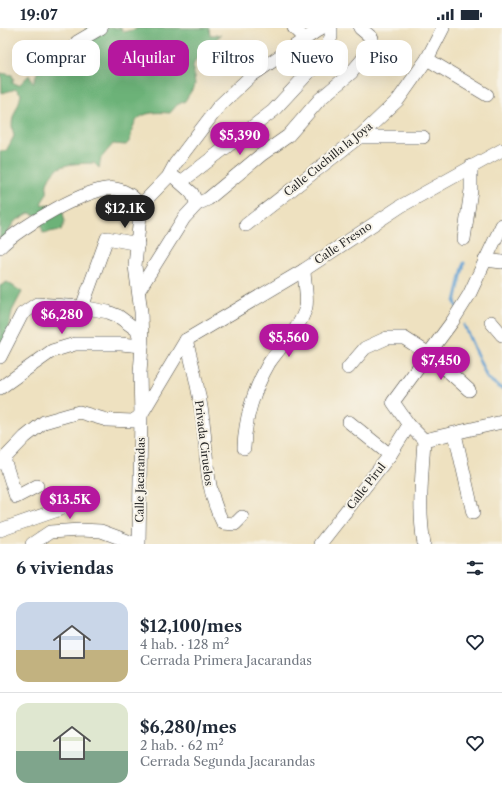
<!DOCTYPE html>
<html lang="es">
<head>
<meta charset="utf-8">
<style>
	:root { --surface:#fff; --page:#f2f2f3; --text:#1f2937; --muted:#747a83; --line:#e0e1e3; --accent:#b5179e }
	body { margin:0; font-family:"Libre Caslon Text",serif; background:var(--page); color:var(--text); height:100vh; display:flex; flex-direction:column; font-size:15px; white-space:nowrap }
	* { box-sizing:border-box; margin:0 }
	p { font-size:13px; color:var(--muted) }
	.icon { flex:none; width:22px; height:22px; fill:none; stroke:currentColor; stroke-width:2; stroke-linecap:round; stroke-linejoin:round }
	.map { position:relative; height:516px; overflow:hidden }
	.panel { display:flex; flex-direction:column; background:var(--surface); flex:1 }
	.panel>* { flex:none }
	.guide { position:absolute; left:12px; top:12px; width:478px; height:36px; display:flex; gap:8px }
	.price { position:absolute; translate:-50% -34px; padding:0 9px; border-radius:14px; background:var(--accent); color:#fff; font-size:13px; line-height:26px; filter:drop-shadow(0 1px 2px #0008) }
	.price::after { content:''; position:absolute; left:50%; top:24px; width:12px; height:9px; margin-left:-6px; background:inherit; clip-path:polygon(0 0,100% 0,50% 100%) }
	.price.current { background:#222; color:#fff }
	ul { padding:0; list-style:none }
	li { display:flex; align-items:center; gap:12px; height:100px; padding:0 16px }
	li+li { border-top:1px solid var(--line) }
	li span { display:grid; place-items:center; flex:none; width:112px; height:80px; border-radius:12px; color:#555 }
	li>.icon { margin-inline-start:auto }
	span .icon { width:48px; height:48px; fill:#fffc; stroke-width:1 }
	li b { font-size:17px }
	h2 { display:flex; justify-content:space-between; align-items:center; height:48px; padding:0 16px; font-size:17px }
	.chip { padding:0 14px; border-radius:12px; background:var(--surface); box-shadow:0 4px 16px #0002; font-size:14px; line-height:36px }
	.chip.current { background:var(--accent); color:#fff }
	.status { display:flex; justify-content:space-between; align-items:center; height:28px; padding:0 20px; background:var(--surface); direction:ltr }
	.status svg { height:11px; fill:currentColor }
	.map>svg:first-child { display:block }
	.forest { fill:#6cb278; stroke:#4c6e52 }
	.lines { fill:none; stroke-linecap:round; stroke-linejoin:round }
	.stream { stroke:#5e9fd1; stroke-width:3 }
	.minor-casing { stroke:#484641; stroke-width:14 }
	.minor { stroke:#fff; stroke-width:13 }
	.labels { text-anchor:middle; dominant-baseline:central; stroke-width:4; stroke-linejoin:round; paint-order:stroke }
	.street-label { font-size:11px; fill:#2b2b2b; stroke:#f7f3e8 }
</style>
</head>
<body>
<div class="status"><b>19:07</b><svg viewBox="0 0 49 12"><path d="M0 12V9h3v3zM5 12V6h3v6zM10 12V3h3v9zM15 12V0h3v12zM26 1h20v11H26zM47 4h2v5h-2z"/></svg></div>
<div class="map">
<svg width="502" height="516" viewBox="0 0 502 516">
	<rect width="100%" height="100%" fill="#f7f3e8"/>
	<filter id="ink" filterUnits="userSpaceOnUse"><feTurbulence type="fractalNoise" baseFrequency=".025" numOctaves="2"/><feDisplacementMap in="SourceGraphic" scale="8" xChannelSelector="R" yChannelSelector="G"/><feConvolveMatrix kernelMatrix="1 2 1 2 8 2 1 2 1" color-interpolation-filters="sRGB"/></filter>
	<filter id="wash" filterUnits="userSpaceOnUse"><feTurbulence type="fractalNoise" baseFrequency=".012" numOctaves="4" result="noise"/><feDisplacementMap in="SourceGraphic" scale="16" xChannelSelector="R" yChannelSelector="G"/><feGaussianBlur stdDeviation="0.9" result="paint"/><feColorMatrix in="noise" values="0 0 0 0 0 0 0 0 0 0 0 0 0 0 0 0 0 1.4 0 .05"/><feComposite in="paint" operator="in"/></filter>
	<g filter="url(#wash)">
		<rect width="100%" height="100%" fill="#eee1c0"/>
		<g class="forest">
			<path d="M86 0H121L123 4 137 1 136 0H209L210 7H221L216 11 219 14 212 22H202C190 41 193 35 195 57L185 73 177 77 170 85C154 84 136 83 132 103 131 108 131 113 126 117L113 116 101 130 99 140 94 135C77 136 53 133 47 156 46 159 48 163 47 165 46 169 42 172 41 176L62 181 65 194 61 202 43 205 39 188 29 185 14 194 0 218V123H6L14 108C8 88 18 84 21 66L16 61 2 65 1 45 12 47 14 52 11 54 19 57 29 47 33 55 39 40H45L83 15Z"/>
			<polygon points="7,254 22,264 12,283 7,312 0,318 0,258"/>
		</g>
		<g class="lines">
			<g class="stream">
				<polyline points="457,279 455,274 464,235"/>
				<polyline points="464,297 487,350 502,361"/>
			</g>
		</g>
	</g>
	<g filter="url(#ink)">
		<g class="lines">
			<defs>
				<g id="minor">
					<polyline points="294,0 305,11"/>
					<polyline points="77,14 101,0"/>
					<polyline points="427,31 487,67"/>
					<polyline points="359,109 423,109"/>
					<polyline points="174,149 192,165 197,176"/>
					<polyline points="181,154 273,83 323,29 331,9 331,0"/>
					<polyline points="141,177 168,149 175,136 219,78 251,48 321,0"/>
					<polyline points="246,197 359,109 398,72 427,31 443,0"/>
					<polyline points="502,197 469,267 452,294 393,374 409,397 424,412 502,394"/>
					<polyline points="464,211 471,162 471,138"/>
					<path d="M0 219C17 201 91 156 116 161 127 163 133 169 141 177"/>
					<polyline points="485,232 502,234"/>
					<polyline points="139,262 184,190 197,176 208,171 261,127 288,108 320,71 351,45 362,32 372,15 372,10 360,0"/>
					<polyline points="82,279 107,210 138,216"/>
					<polyline points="491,294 502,307"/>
					<path d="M186 312C194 341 201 372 204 402 207 435 207 465 223 495L235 496 242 489"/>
					<polyline points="0,329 22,286 37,276 82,279 108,284 118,288 137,302 140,313"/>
					<polyline points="348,340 365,320 387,310 404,310 429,326 469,362"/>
					<polyline points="0,360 52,323 75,316 121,316 142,318"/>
					<polyline points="349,394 390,427"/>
					<polyline points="455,406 473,485"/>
					<path d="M244 420C245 391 254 361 269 335 281 317 300 301 306 279 308 269 304 253 304 242"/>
					<polyline points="4,431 16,469 37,458"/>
					<polyline points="0,435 25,409 44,394 79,384 107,392 133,393 141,387 186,312 304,242 401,178 502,122"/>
					<polyline points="0,502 78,475"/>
					<polyline points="32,516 50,504 80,502 101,503 136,516"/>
					<polyline points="139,516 141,387 140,345 142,318 141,284 135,238 141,177"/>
					<polyline points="320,516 390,427 409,397"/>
					<path d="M424 516C418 481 422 447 424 412"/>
				</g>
			</defs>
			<use href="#minor" class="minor-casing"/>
			<use href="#minor" class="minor"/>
		</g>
	</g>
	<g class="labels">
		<g class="street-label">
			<text transform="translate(328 131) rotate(-39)">Calle Cuchilla la Joya</text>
			<text transform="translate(343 215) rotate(-34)">Calle Fresno</text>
			<text transform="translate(204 415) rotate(83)">Privada Ciruelos</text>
			<text transform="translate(140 452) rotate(-89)">Calle Jacarandas</text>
			<text transform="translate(366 458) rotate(-52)">Calle Pirul</text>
		</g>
	</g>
</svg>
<b class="price" style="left:240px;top:128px">$5,390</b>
<b class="price current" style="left:125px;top:201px">$12.1K</b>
<b class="price" style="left:62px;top:307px">$6,280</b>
<b class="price" style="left:289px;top:330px">$5,560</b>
<b class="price" style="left:441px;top:353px">$7,450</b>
<b class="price" style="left:70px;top:492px">$13.5K</b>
<div class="guide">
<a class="chip">Comprar</a>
<a class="chip current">Alquilar</a>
<a class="chip">Filtros</a>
<a class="chip">Nuevo</a>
<a class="chip">Piso</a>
</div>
</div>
<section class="panel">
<h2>6 viviendas<svg class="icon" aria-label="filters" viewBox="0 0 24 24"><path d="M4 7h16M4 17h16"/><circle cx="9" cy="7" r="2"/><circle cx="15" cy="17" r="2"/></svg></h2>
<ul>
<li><span style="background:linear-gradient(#c9d6e8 60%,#c2b280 0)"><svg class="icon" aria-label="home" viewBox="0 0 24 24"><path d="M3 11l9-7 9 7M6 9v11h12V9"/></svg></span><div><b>$12,100/mes</b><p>4 hab. · 128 m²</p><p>Cerrada Primera Jacarandas</p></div><svg class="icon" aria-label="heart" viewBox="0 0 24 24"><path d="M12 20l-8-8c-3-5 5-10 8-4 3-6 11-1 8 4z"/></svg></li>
<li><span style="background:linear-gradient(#dfe7d0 60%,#7fa58c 0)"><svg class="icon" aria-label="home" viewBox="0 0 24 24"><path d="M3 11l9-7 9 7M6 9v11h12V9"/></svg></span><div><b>$6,280/mes</b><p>2 hab. · 62 m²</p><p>Cerrada Segunda Jacarandas</p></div><svg class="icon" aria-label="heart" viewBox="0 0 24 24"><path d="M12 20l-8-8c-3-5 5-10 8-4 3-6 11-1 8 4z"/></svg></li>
</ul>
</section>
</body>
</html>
